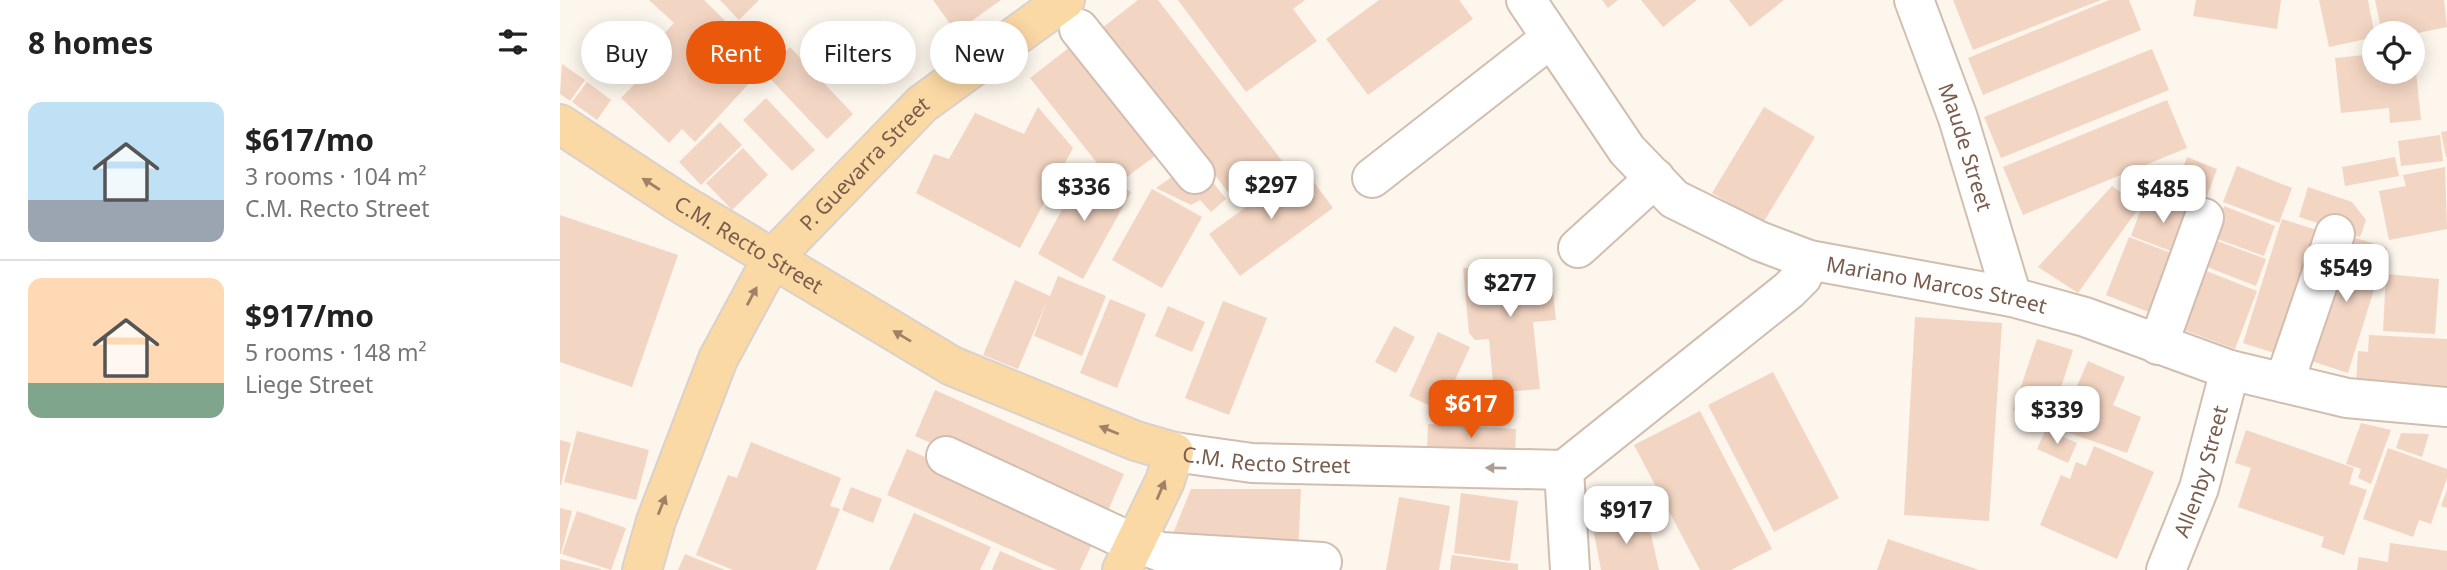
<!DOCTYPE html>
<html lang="en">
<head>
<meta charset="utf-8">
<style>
	:root { --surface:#fff; --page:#f2f2f2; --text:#222; --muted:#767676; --line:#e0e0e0; --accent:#ea580c }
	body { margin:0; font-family:"Noto Sans",sans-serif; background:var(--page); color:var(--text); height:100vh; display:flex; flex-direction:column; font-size:26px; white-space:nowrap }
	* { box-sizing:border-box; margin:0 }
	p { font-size:23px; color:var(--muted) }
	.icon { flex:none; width:38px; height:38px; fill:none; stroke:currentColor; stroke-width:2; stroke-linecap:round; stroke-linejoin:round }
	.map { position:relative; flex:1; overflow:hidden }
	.drawer { display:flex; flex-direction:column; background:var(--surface); width:560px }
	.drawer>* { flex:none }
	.top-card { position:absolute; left:21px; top:21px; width:665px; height:63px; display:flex; gap:14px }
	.buttons { position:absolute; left:1802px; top:21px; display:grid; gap:14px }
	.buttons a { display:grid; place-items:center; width:63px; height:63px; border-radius:50%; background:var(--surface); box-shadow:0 4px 18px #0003; font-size:35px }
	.price { position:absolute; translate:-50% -60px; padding:0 16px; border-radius:14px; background:#fff; color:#222; font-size:23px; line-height:46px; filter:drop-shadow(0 2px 4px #0008) }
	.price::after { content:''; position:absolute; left:50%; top:42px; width:21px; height:16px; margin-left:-10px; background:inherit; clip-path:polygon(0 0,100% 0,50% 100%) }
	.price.current { background:var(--accent); color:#fff }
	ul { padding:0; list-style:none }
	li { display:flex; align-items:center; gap:21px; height:175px; padding:0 28px }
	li+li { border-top:2px solid var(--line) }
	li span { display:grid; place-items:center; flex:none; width:196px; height:140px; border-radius:14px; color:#555 }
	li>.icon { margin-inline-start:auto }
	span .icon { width:84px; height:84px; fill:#fffc; stroke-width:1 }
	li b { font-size:30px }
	h2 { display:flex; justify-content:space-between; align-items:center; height:84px; padding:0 28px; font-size:30px }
	.tag { padding:0 24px; border-radius:32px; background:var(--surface); box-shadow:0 4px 18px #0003; font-size:24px; line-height:63px }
	.tag.current { background:var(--accent); color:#fff }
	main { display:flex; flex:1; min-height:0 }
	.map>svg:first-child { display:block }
	.building { fill:#f3d5c3 }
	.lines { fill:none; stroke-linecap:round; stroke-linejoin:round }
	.minor-casing { stroke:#d1beb0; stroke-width:42 }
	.major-casing { stroke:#dad1cd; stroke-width:42 }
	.minor { stroke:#fff; stroke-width:38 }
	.major { stroke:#fbd9a5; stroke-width:38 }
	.oneway { fill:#a18267 }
	.oneway2 { fill:#af9d94 }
	.labels { text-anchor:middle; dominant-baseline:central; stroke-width:6; stroke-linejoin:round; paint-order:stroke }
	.street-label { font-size:21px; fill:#7a5c4d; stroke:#fffaf3 }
</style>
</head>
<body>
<main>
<section class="drawer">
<h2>8 homes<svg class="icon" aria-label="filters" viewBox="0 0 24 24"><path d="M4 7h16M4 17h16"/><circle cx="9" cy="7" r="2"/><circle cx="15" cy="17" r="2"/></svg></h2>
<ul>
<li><span style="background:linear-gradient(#bfe0f5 70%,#9aa5b1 0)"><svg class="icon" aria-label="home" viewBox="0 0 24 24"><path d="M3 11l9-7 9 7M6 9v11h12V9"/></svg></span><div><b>$617/mo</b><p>3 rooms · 104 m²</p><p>C.M. Recto Street</p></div></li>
<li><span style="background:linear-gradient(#ffd9b3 75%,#7fa58c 0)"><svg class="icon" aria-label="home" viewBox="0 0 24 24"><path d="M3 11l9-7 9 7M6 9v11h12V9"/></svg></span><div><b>$917/mo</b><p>5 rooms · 148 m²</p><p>Liege Street</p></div></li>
</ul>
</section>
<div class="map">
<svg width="1887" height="570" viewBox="0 0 1887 570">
	<rect width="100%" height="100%" fill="#fdf6ec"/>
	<g class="building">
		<polygon points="89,0 144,0 208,63 135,142 122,129 109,143 61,98 98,60 88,51 114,23"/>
		<polygon points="160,0 199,0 179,20"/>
		<polygon points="373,0 441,0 396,32"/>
		<polygon points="578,0 598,0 723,162 674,200 542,28"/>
		<polygon points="618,0 745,0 733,9 757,41 686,92"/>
		<polygon points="819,0 899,0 913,19 808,95 766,39"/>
		<polygon points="1042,0 1058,0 1048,8"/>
		<polygon points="1081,0 1137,0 1103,27"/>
		<polygon points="1169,0 1224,0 1190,27"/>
		<polygon points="1393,0 1541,0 1413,50"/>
		<polygon points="1549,0 1569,0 1581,30 1423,95 1408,58"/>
		<polygon points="1636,0 1721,0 1717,29 1633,16"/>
		<polygon points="1759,0 1808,0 1815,37 1769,47"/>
		<polygon points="1815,0 1884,0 1887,27 1853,34 1822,33"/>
		<polygon points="519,40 603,150 564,179 537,163 470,78"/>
		<polygon points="230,47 293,114 267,139 204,72"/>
		<polygon points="1592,49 1609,90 1441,158 1424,117"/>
		<polygon points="1815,54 1815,72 1856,72 1861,120 1830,123 1829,108 1781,113 1775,58"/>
		<polygon points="2,64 25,80 10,101 0,94"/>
		<polygon points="27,82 51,100 37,120 12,102"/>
		<polygon points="206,98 255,150 232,171 183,120"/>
		<polygon points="1607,100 1627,148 1463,215 1443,167"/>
		<polygon points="478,107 513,148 460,248 356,193 374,154 389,159 415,113 464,134"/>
		<polygon points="1204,107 1255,137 1203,223 1152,193"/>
		<polygon points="160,122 182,145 141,185 119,162"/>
		<polygon points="1887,131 1887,157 1886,157 1881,132"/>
		<polygon points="1880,135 1883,161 1841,166 1838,141"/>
		<polygon points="183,148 208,175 172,210 146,183"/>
		<polygon points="1627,157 1657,169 1644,204 1614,193"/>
		<polygon points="1835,157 1839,176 1785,186 1782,167"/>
		<polygon points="742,166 773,208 680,276 649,234"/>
		<polygon points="1677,166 1732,188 1719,223 1663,202"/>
		<polygon points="525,167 571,192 523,279 478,254"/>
		<polygon points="1885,167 1887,229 1829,240 1819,191 1846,186 1843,175"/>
		<polygon points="644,171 666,199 651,212 640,200 631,205 596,188 616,174"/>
		<polygon points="1552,186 1580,206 1518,293 1478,267"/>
		<polygon points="1748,187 1792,202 1806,220 1800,237 1739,217"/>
		<polygon points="592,189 642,217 602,288 552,260"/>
		<polygon points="1586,196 1635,215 1619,254 1571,236"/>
		<polygon points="1664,206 1715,226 1704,256 1652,237"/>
		<polygon points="0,215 118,255 72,387 0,362"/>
		<polygon points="1722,219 1766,233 1727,357 1683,343"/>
		<polygon points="1784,234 1827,248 1788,373 1745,359"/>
		<polygon points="1569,237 1619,256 1596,315 1546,295"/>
		<polygon points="1652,239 1706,259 1696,286 1642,265"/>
		<polygon points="990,264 996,320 973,322 980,389 934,393 929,339 915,340 909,333 903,268"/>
		<polygon points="1639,268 1697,291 1675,349 1616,327"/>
		<polygon points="1826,274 1879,279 1875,334 1823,331"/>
		<polygon points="498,276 546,296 522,356 474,336 487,301 458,369 423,355 455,280 490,296"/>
		<polygon points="550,299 586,314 557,388 520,373"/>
		<polygon points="663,301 707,318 669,415 625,398"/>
		<polygon points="608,306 645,322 632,352 595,336"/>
		<polygon points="1355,317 1442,323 1429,521 1344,515"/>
		<polygon points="834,326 855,337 836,373 815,362"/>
		<polygon points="878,332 910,347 881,411 849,396"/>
		<polygon points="1809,335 1887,339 1887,390 1796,385 1798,351 1808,352"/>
		<polygon points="1477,339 1513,350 1490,422 1453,410"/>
		<polygon points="1528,361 1565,377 1553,405 1581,417 1567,453 1498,429"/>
		<polygon points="1213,372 1279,498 1214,532 1148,405"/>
		<polygon points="375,390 564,474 544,520 355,436"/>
		<polygon points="1140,411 1212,549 1171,570 1140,570 1074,445"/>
		<polygon points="1801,423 1831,430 1811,484 1798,478 1801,469 1786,464"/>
		<polygon points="868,424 956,429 955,455 867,450"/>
		<polygon points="1486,429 1517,443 1508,463 1477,449"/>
		<polygon points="1686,430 1794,468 1789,484 1807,490 1784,555 1761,547 1764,537 1678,507 1691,468 1675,463"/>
		<polygon points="17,431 89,450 76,500 4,482"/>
		<polygon points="1841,433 1869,434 1862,457 1836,448"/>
		<polygon points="0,440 11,443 1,485 0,485"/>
		<polygon points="191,442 281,478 270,506 280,509 256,570 173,570 136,555 168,475 177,478"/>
		<polygon points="1534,446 1594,472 1557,559 1480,525 1501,475 1510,479 1516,462 1526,466"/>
		<polygon points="1828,448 1887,469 1887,478 1871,524 1859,520 1853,537 1803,519"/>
		<polygon points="347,449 537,533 520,570 497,570 327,495"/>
		<polygon points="291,487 322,499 313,523 282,510"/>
		<polygon points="631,489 741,489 738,553 608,546"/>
		<polygon points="1887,490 1887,508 1881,506"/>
		<polygon points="901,493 958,501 950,561 894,553"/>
		<polygon points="839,497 890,506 879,570 826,570"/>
		<polygon points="0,508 12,511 1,554 0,554"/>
		<polygon points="17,511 66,528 51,570 2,554"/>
		<polygon points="354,513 431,547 420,570 329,570"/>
		<polygon points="1087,517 1099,570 1041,570 1033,528"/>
		<polygon points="1328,539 1419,570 1317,570"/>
		<polygon points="1830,543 1887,551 1887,570 1797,570 1799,557 1828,562"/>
		<polygon points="440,551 484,570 432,570"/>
		<polygon points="125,554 165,570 118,570"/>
		<polygon points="892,555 958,564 958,570 890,570"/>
		<polygon points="0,559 41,569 41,570 0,570"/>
	</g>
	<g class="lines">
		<defs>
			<g id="minor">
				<path id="s1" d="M966 0 1067 150 1114 199 1199 241 1249 260 1452 297 1525 317 1670 370 1787 398 1887 407"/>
				<path id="s2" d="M1354 0 1398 118 1452 297"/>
				<polyline points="519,29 635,174"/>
				<polyline points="812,178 991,38"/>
				<polyline points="1018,248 1095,178"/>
				<polyline points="1598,345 1644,218"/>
				<polyline points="1724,383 1775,234"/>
				<path id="s3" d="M614 452 692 463 1004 470 1229 290 1242 277 1249 260"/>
				<polyline points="386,456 558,536 601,552 762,562"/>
				<polyline points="1004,470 1010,570"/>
				<path id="s4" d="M1606 570 1639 488 1670 370"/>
			</g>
			<g id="major">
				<path id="s5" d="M0 124 120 203 392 366 576 441 614 452 605 481 562 570"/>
				<path id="s6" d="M82 570 96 521 158 359 212 259 362 104 505 0"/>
			</g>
		</defs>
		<use href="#minor" class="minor-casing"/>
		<use href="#major" class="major-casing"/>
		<use href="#minor" class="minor"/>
		<use href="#major" class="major"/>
	</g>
	<defs><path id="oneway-solid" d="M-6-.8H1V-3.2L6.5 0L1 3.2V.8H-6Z" transform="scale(1.75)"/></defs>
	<g class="oneway">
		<use href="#oneway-solid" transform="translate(91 184) rotate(-147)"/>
		<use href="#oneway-solid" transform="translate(192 296) rotate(-62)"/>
		<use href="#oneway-solid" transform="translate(342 336) rotate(-149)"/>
		<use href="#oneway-solid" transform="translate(549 430) rotate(-158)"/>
		<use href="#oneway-solid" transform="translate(601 490) rotate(-67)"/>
		<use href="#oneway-solid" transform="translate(102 505) rotate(-68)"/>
	</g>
	<use class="oneway2" href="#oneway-solid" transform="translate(936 468) rotate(-179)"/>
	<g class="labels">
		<g class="street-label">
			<text stroke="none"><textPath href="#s2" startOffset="156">Maude Street</textPath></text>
			<text stroke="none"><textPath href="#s6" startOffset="471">P. Guevarra Street</textPath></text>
			<text stroke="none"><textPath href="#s5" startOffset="224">C.M. Recto Street</textPath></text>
			<text stroke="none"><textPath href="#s1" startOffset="527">Mariano Marcos Street</textPath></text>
			<text stroke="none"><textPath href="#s3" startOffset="93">C.M. Recto Street</textPath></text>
			<text stroke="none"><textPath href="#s4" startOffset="105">Allenby Street</textPath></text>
		</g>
	</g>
</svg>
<div class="buttons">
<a><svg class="icon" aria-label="locate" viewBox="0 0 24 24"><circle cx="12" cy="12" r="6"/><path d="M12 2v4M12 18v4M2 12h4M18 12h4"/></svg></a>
</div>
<b class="price" style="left:711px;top:221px">$297</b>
<b class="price" style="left:524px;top:223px">$336</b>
<b class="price" style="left:1603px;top:225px">$485</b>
<b class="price" style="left:1786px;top:304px">$549</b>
<b class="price" style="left:950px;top:319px">$277</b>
<b class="price current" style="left:911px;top:440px">$617</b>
<b class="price" style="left:1497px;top:446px">$339</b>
<b class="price" style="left:1066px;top:546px">$917</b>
<div class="top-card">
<a class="tag">Buy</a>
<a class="tag current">Rent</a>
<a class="tag">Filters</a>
<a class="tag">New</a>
</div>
</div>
</main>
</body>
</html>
